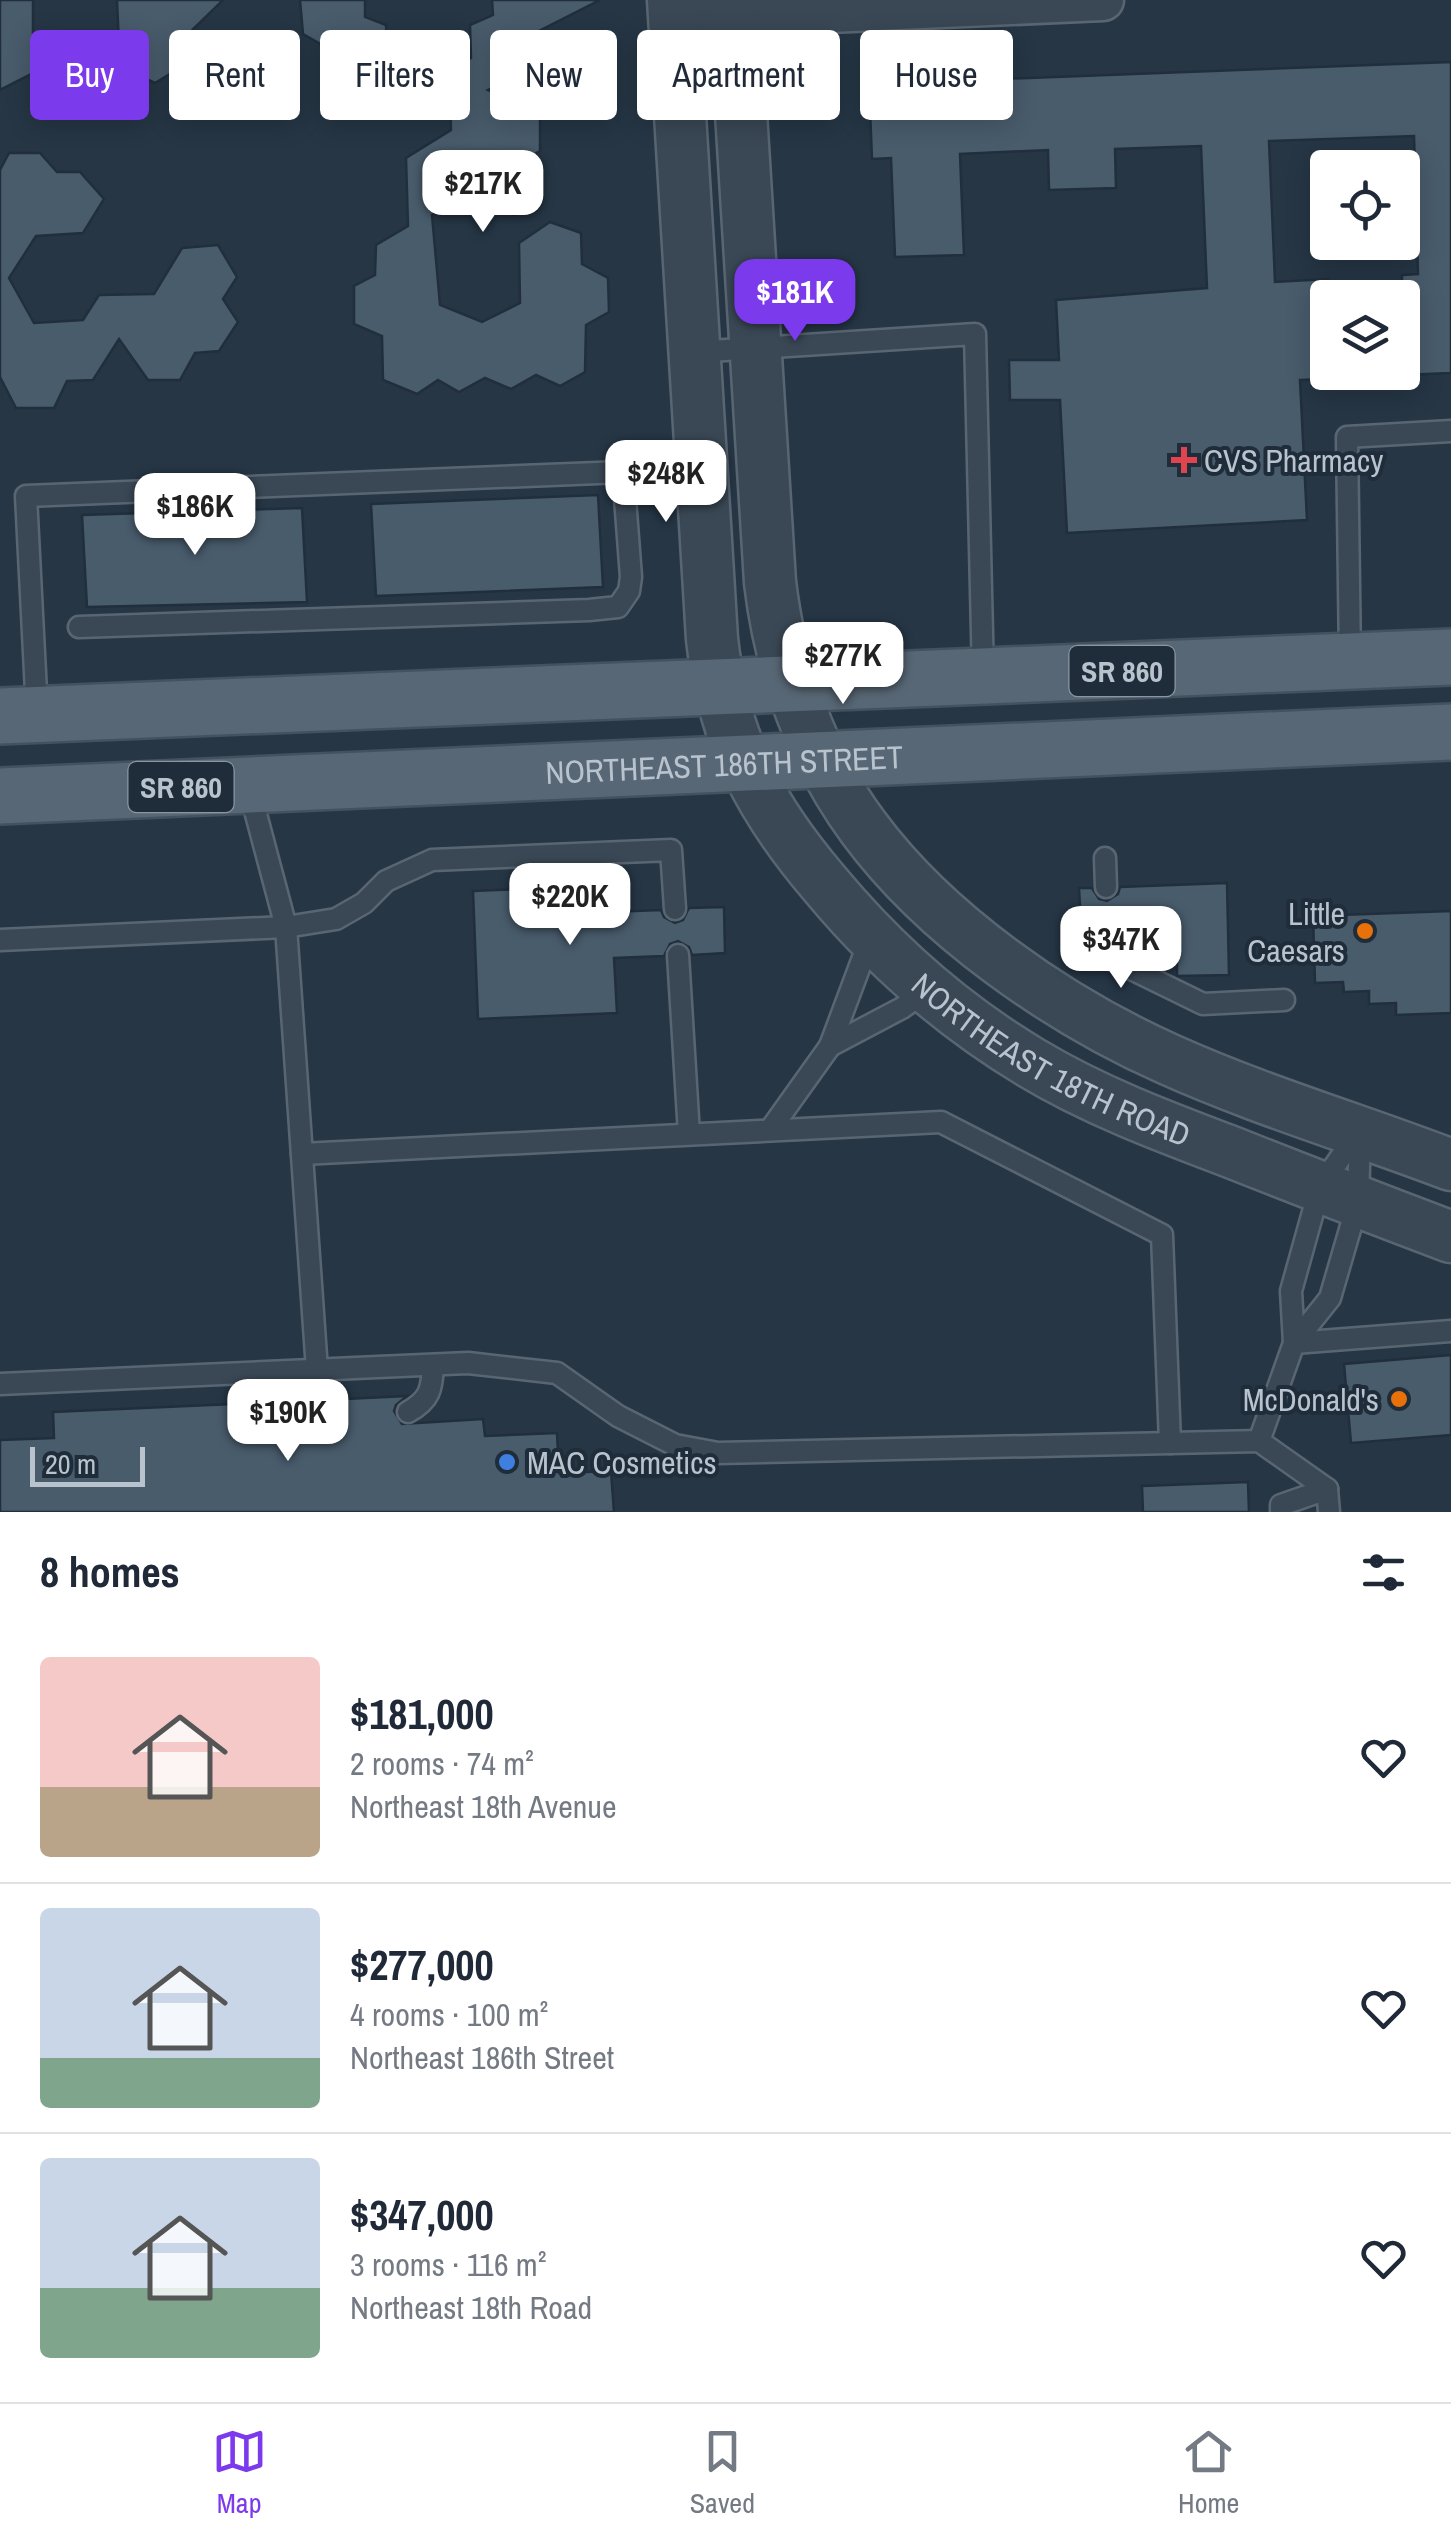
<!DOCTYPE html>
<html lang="en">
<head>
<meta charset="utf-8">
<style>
	:root { --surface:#fff; --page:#f6f6f7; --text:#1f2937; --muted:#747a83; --line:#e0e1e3; --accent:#7c3aed }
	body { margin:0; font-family:"Archivo Narrow",sans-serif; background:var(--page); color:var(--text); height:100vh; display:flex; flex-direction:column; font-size:38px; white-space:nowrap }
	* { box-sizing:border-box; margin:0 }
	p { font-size:32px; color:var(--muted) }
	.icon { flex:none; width:55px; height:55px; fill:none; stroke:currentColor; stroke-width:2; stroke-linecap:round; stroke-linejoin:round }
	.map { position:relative; height:1512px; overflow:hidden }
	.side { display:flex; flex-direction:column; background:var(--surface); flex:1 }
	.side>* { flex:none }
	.top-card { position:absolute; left:30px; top:30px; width:1392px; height:90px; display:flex; gap:20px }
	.controls { position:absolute; left:1310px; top:150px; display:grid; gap:20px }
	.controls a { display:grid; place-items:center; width:110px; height:110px; border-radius:10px; background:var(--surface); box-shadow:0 5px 25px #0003; font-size:50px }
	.scale { position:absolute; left:30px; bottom:25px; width:115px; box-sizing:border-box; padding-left:10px; border:5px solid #b8c3ce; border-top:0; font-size:28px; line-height:35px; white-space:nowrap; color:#b8c3ce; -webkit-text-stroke:8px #1f2d3a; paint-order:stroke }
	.price { position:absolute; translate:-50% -85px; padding:0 22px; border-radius:20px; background:#fff; color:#222; font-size:32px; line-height:65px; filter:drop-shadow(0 2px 5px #0008) }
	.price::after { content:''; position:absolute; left:50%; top:60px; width:30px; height:22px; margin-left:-15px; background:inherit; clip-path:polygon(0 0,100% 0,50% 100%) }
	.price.active { background:var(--accent); color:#fff }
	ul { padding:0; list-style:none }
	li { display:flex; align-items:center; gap:30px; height:250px; padding:0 40px }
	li+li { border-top:2px solid var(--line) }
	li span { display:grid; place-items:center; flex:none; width:280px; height:200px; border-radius:10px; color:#555 }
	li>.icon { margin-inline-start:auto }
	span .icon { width:120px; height:120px; fill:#fffc; stroke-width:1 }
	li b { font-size:42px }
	h2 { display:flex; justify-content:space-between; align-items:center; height:120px; padding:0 40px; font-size:42px }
	.chip { padding:0 35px; border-radius:10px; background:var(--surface); box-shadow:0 5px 25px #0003; font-size:35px; line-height:90px }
	.chip.active { background:var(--accent); color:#fff }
	.dock { display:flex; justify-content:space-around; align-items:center; height:140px; border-top:2px solid var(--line); background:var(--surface); font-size:28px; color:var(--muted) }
	.dock a { display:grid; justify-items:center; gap:5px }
	.dock .active { color:var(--accent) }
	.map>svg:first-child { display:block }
	.building { fill:#495c6c; stroke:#212f3c; stroke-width:2.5 }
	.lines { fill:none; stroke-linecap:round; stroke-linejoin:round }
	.service-casing { stroke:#596672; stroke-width:25 }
	.minor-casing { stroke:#596672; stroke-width:45 }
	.tertiary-casing { stroke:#596672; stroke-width:55 }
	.primary-casing { stroke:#44515e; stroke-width:60 }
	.service { stroke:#3a4855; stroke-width:20 }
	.minor { stroke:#3a4855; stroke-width:40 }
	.tertiary { stroke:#3a4855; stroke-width:50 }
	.primary { stroke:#586775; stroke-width:55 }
	.health-dot { fill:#e0444e; stroke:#1f2d3a; stroke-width:4 }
	.food-dot { fill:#e8710a; stroke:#1f2d3a; stroke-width:4 }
	.shop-dot { fill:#3f7fe0; stroke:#1f2d3a; stroke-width:4 }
	.labels { text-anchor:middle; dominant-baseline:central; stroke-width:8; stroke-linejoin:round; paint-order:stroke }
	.shield { fill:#1f2d3a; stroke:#8a96a2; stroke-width:2.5 }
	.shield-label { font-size:30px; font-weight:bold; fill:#b8c3ce }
	.poi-label { font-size:32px; fill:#b8c3ce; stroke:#1f2d3a; text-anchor:start }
	.street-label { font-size:32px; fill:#b8c3ce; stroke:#1f2d3a }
</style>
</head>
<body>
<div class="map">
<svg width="1451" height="1512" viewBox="0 0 1451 1512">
	<rect width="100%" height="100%" fill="#263645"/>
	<g class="building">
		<polygon points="0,0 33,0 33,73 0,90"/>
		<polygon points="117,0 223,0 183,39 183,66 155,83 120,67"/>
		<polygon points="300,0 365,0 365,17 386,25 388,62 353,84 323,73 324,46 303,34"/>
		<polygon points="492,0 600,0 535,33 535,66 488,90 540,114 540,151 515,165 514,215 463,199 432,215 440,305 482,322 520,303 519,243 550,222 581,233 582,264 608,278 609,312 586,325 585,372 560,386 536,375 511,389 485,378 459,392 438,380 417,394 383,380 382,336 354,324 354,286 375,275 376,245 408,226 406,158 451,130 449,71 471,58 470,25 493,15"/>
		<polygon points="1451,62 1451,373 1402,375 1402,275 1418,274 1414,136 1269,141 1275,282 1328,279 1328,379 1300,380 1307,520 1067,533 1060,400 1010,400 1009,360 1059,360 1056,300 1207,288 1201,146 1115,149 1116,188 1049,190 1048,150 960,154 964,255 895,257 891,158 872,159 869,84"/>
		<polygon points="9,153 40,153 57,172 80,172 104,199 83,233 36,236 9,278 34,323 83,320 99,295 154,294 182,248 218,245 237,277 223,299 238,322 219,351 195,353 180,380 148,380 119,339 93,380 67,381 54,408 16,408 0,377 0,170"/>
		<polygon points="598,495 603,587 376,596 371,504"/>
		<polygon points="302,508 307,602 87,607 82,515"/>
		<polygon points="1227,883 1229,975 1177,976 1177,960 1149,961 1149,948 1123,949 1122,921 1114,910 1100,911 1094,922 1081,923 1079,888 1092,888 1099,899 1107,901 1118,894 1120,887"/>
		<polygon points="611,885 612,912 661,910 664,917 675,923 683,920 689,908 724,907 725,953 692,955 689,947 678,941 670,944 664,956 614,958 617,1013 478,1019 473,891"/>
		<polygon points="1451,911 1451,1013 1396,1015 1396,1003 1369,1004 1369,991 1344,992 1343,982 1315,983 1313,916"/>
		<polygon points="1451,1355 1451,1435 1351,1443 1344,1364"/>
		<polygon points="407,1396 396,1405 394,1411 402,1424 483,1419 485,1436 557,1433 559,1473 611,1471 614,1512 0,1512 0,1440 54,1438 53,1412 277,1402 282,1411 294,1414 301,1410 304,1401"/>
		<polygon points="1248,1482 1249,1512 1143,1512 1142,1486"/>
	</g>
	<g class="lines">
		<defs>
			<g id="service">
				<polyline points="695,352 975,334 983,676"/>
				<polyline points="623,472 701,465"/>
				<polyline points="1350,660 1347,437 1451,431"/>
				<polyline points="37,712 26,496 623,472 631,577 629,591 618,607 589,610 79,627"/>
				<polyline points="249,788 286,927 317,1370"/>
				<polyline points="1105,858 1106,887"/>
				<polyline points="1108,922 1109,958 1203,1004 1284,1000"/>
				<polyline points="0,940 286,927 336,919 364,903 386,881 432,860 671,850 675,909"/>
				<polyline points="678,955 689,1134"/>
				<polyline points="830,1046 902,1008 927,990"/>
				<polyline points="770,1130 830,1046 870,939"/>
				<polyline points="302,1154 941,1122 1162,1235 1170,1443"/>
				<polyline points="1294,1343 1291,1291 1320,1187 1359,1131"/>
				<polyline points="1294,1343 1451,1331"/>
				<polyline points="283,1372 291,1401"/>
				<polyline points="0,1384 468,1363 557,1373 618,1416 675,1445 718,1453 1259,1441 1327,1489"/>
				<path d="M408 1412C430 1400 432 1389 433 1365"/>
				<polyline points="1259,1441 1294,1343 1330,1298 1358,1202 1360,1132"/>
				<polyline points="1327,1489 1329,1512"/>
				<polyline points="1281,1512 1281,1505 1327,1489"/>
			</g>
			<polyline id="minor" points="674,19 1103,0"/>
			<g id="tertiary">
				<path id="s1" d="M673 0 712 639C723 738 760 808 824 883 882 953 952 1015 1030 1062 1093 1100 1162 1126 1231 1152 1304 1181 1377 1209 1451 1237"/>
				<path d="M734 0 770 582C780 668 811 757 863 827 935 925 1058 1010 1168 1059 1259 1100 1357 1129 1451 1165"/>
			</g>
			<g id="primary">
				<polyline points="0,716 1451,657"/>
				<path id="s2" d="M0 796 1451 732"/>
			</g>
		</defs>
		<use href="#service" class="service-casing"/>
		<use href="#minor" class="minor-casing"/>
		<use href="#tertiary" class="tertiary-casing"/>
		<use href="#primary" class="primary-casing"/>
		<use href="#service" class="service"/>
		<use href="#minor" class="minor"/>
		<use href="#tertiary" class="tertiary"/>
		<use href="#primary" class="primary"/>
	</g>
	<path class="health-dot" d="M1179 445h10v10h10v10h-10v10h-10v-10h-10v-10h10z"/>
	<g class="food-dot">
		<circle cx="1365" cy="931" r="10"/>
		<circle cx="1399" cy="1399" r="10"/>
	</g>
	<circle class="shop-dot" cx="507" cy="1462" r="10"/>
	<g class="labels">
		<g class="shield">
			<rect x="1069.5" y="646" width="105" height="50" rx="8"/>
			<rect x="128.5" y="762" width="105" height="50" rx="8"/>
		</g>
		<g class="shield-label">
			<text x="1122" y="671">SR 860</text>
			<text x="181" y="787">SR 860</text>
		</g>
		<g class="poi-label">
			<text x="1204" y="460">CVS Pharmacy</text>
			<text x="1345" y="913" text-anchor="end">Little<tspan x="1345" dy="37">Caesars</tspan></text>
			<text x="1379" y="1399" text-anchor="end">McDonald's</text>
			<text x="527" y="1462">MAC Cosmetics</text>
		</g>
		<g class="street-label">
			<text stroke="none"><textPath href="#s2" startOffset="725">NORTHEAST 186TH STREET</textPath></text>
			<text stroke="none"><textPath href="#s1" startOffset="1205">NORTHEAST 18TH ROAD</textPath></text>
		</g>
	</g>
</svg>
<div class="controls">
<a><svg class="icon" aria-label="locate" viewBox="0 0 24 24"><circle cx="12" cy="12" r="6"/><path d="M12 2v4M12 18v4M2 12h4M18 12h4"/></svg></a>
<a><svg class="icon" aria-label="layers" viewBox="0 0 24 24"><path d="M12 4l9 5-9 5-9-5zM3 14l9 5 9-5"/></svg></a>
</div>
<div class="scale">20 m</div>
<b class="price" style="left:483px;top:235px">$217K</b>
<b class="price active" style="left:795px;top:344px">$181K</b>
<b class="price" style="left:666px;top:525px">$248K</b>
<b class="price" style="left:195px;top:558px">$186K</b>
<b class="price" style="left:843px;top:707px">$277K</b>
<b class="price" style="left:570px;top:948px">$220K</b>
<b class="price" style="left:1121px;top:991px">$347K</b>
<b class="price" style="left:288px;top:1464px">$190K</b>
<div class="top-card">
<a class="chip active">Buy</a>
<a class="chip">Rent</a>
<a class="chip">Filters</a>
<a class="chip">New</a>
<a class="chip">Apartment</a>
<a class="chip">House</a>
</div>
</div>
<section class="side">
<h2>8 homes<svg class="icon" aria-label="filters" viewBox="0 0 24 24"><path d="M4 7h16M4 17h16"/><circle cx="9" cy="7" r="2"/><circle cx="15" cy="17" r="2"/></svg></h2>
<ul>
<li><span style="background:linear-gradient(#f6c9c9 65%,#b9a48a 0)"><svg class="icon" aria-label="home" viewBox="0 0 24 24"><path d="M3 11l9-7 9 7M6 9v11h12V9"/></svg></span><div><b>$181,000</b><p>2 rooms · 74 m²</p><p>Northeast 18th Avenue</p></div><svg class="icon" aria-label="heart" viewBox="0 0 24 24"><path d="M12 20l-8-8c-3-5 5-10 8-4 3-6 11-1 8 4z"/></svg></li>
<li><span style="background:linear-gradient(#c9d6e8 75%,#7fa58c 0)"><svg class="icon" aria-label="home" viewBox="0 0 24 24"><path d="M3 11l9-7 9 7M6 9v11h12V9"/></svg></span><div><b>$277,000</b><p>4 rooms · 100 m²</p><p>Northeast 186th Street</p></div><svg class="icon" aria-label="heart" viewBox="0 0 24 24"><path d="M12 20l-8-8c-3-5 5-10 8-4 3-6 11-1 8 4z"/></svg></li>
<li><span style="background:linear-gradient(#c9d6e8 65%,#7fa58c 0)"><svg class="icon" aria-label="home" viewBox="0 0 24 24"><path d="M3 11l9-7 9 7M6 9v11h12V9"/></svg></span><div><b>$347,000</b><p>3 rooms · 116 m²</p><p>Northeast 18th Road</p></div><svg class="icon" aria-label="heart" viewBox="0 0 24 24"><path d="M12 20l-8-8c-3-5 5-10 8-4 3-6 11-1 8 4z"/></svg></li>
</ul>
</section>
<nav class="dock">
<a class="active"><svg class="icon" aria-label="map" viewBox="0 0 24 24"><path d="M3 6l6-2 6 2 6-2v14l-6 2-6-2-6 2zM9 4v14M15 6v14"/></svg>Map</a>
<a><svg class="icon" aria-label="saved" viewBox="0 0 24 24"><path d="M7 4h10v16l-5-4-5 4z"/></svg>Saved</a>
<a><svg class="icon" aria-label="home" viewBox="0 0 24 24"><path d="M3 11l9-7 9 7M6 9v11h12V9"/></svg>Home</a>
</nav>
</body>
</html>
